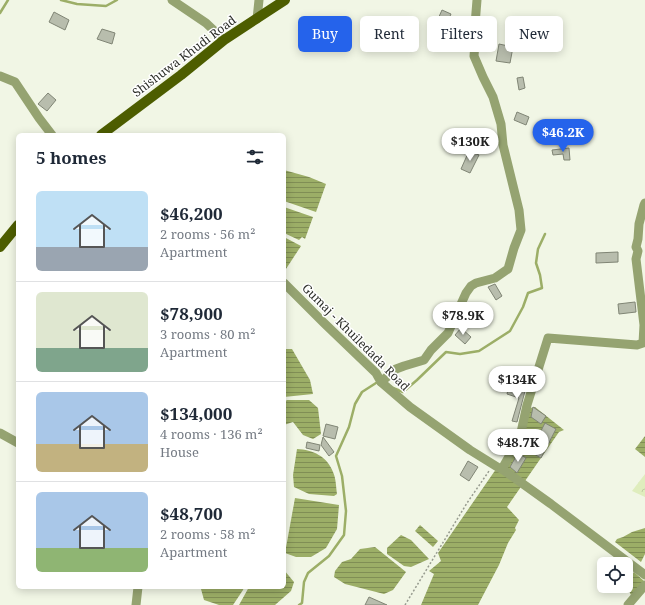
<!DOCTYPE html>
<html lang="en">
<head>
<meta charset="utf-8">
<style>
	:root { --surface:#fff; --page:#f2f2f3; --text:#1f2937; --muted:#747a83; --line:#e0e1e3; --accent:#2563eb }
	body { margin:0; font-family:"Noto Serif",serif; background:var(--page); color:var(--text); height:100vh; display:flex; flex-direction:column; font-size:15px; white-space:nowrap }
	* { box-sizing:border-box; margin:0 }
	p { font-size:13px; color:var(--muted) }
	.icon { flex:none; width:22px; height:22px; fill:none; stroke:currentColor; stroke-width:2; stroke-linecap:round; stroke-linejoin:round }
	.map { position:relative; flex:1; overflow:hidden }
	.side { position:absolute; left:16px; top:133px; width:270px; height:456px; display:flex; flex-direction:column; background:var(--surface); border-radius:6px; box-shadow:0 2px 10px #0003 }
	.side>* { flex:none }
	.guide { position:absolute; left:298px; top:16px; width:287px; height:36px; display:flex; gap:8px }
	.buttons { position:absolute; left:597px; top:557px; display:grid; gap:8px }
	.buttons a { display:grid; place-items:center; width:36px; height:36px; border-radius:6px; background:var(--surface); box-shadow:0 2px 10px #0003; font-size:20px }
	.price { position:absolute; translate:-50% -34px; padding:0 9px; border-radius:14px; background:#fff; color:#222; font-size:13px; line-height:26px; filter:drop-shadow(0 1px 2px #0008) }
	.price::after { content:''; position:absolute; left:50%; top:24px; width:12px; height:9px; margin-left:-6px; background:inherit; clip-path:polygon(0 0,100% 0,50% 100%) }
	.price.on { background:var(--accent); color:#fff }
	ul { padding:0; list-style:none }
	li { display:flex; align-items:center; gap:12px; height:100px; padding:0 20px }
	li+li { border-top:1px solid var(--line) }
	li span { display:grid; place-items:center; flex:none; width:112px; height:80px; border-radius:6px; color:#555 }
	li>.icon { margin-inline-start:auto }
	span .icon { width:48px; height:48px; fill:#fffc; stroke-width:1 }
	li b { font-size:17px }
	h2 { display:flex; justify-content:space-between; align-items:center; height:48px; padding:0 20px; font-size:17px }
	.chip { padding:0 14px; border-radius:6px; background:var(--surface); box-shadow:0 2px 10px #0003; font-size:14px; line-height:36px }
	.chip.on { background:var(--accent); color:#fff }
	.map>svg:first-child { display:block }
	.park { fill:url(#park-crowns) }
	.water { fill:url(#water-rules) }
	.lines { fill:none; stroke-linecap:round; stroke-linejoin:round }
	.stream { stroke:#9cae67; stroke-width:2.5 }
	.building { fill:#b8bdad; stroke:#808575 }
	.path { stroke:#979b8f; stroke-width:1.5; stroke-dasharray:2 2; stroke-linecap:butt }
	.minor { stroke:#95a371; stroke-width:9 }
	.major { stroke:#4d5d00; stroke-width:10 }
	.labels { text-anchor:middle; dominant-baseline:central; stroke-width:3; stroke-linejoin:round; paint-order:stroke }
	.street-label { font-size:12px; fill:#2d2f29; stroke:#fff }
</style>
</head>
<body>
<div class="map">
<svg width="645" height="605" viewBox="0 0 645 605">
	<defs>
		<pattern id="park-crowns" width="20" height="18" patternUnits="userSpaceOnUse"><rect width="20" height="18" fill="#dfedbd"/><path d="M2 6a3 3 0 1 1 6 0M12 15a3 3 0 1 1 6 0" fill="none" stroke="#c0cca2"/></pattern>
		<pattern id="water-rules" width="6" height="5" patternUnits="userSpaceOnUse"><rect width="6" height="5" fill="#9cae67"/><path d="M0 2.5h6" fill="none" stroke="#808e55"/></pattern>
	</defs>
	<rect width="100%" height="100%" fill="#f1f6e5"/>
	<polygon class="park" points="645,474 645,497 632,491"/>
	<g class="water">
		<polygon points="284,170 309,177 326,184 316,212 284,201"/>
		<polygon points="284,207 313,217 305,239 302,237 299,240 284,233"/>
		<polygon points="284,237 301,246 284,272"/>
		<polygon points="284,349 292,349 310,380 313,394 284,397"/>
		<polygon points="287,400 309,400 318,408 321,434 313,439 303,435 293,422 284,425 284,402"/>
		<polygon points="535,407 564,430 559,432 507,507 519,520 515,528 516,530 508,543 499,565 478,605 421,605 434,574 429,571 441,561 438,553 494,472 516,445 526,409"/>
		<polygon points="645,436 645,457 635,449"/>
		<path d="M297 449C313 450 327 456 333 472 336 478 336 487 337 494L334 496 309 494 294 487 293 475Z"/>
		<polygon points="295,498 339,505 337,529 326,548 311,557 296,557 285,553"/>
		<polygon points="420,525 438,541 433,547 415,531"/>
		<polygon points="645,528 645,554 641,562 615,542 617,539 623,537 632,532"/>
		<polygon points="401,535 411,540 429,559 411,567 404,566 387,554 387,548"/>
		<polygon points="375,547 406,572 393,590 384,594 345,584 334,577 335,571 342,562 351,559 360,549"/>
		<polygon points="284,570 294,582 291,591 275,605 239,605 249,587 284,587"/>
		<path d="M634 572 644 581 631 595C625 582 625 584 634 572Z"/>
		<polygon points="201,587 244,587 243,590 233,605 219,605 204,600 201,589"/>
	</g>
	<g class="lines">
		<g class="stream">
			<polyline points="61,0 77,4 106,6 117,0"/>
			<polyline points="0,13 8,0"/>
			<polyline points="393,388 403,392 417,380 446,352 460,354 479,351 510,331 523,307 528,293 542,288 540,275 536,263 538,249 545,234"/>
			<polyline points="299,605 302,603 304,582 308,573 329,556 344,535 346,511 342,476 336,456 349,427 355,404 362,392 376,383"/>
		</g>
	</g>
	<g class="building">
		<polygon points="442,10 451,14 447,23 438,19"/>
		<polygon points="54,12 69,20 65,30 49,22"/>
		<polygon points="102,29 115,33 112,44 97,39"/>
		<polygon points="499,44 513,47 510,63 496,61"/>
		<polygon points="523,77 525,88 519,90 517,78"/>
		<polygon points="48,93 56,100 47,111 38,104"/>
		<polygon points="517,112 529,117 526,125 514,120"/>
		<polygon points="569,148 570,160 564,160 563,154 553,155 552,150"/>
		<polygon points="469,151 479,155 470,173 461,169"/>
		<polygon points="618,252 618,262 596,263 596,253"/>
		<polygon points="495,284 502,296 496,300 488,287"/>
		<polygon points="635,302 636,312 619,314 618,304"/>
		<polygon points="461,328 471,337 465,344 455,335"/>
		<polygon points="509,386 525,391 517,422 512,421 519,398 507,394"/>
		<polygon points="533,407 546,416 541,424 531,417"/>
		<polygon points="545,423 556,429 541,458 530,452"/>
		<polygon points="326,424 338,427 335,439 323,436"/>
		<polygon points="323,437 334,452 329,456 321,445"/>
		<polygon points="307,442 320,445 319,451 306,448"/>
		<polygon points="518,453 526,458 517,473 510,467"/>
		<polygon points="468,461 478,467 469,481 460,475"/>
		<polygon points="369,597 387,605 365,605"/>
	</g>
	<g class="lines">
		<polyline class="path" points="405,605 467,503 489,471"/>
		<g class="minor">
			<polyline points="172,0 206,23 224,40"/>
			<polyline points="257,19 259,0"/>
			<polyline points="0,76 15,82 39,118 52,135"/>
			<polyline points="284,283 324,323 376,373 381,382 410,407 470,450 499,468 502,469 551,504 645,575"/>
			<polyline points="381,382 396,369 404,366 424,360 431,350 448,333 466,293 471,286 476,283 495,278 508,269 514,248 521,230 519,210 503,145 501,124 493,97 483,77 474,56 475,43 475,25 477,0"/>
			<polyline points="0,433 18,443"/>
			<polyline points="502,469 520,437 527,405 548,338 637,345 643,343 644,325 636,259 638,251 636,247 638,239 639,224 644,205 645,203"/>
			<polyline points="136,605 138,587"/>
			<polyline points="628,605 645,585"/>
		</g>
		<g class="major">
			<polyline points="101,135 181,75 224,40 285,0"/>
			<polyline points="0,247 18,225"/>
		</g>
	</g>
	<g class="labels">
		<g class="street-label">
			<text transform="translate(184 56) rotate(-37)">Shishuwa Khudi Road</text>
			<text transform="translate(356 337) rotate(45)">Gumaj - Khuiledada Road</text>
		</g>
	</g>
</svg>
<div class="buttons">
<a><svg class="icon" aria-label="locate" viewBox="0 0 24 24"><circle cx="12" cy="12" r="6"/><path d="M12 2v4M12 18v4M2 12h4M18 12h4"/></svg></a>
</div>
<b class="price on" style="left:563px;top:153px">$46.2K</b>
<b class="price" style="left:470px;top:162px">$130K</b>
<b class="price" style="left:463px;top:336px">$78.9K</b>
<b class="price" style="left:517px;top:400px">$134K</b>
<b class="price" style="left:518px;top:463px">$48.7K</b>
<div class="guide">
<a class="chip on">Buy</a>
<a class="chip">Rent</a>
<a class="chip">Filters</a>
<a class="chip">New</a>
</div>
<section class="side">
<h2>5 homes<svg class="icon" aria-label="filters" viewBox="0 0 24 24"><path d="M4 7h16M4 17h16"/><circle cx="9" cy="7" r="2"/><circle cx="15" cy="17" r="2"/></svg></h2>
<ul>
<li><span style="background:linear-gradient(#bfe0f5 70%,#9aa5b1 0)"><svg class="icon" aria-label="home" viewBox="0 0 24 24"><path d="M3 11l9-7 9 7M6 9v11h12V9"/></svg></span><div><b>$46,200</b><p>2 rooms · 56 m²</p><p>Apartment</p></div></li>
<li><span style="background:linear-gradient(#dfe7d0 70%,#7fa58c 0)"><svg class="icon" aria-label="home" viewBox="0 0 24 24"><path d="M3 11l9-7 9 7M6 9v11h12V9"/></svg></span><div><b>$78,900</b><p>3 rooms · 80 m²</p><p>Apartment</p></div></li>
<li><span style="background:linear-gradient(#a9c7e8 65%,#c2b280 0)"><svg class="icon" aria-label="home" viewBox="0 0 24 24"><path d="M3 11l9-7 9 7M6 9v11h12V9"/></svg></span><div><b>$134,000</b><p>4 rooms · 136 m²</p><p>House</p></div></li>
<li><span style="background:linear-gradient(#a9c7e8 70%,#8fb573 0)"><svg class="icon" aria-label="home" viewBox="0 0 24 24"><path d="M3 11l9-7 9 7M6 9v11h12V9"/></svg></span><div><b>$48,700</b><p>2 rooms · 58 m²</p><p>Apartment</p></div></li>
</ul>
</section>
</div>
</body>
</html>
